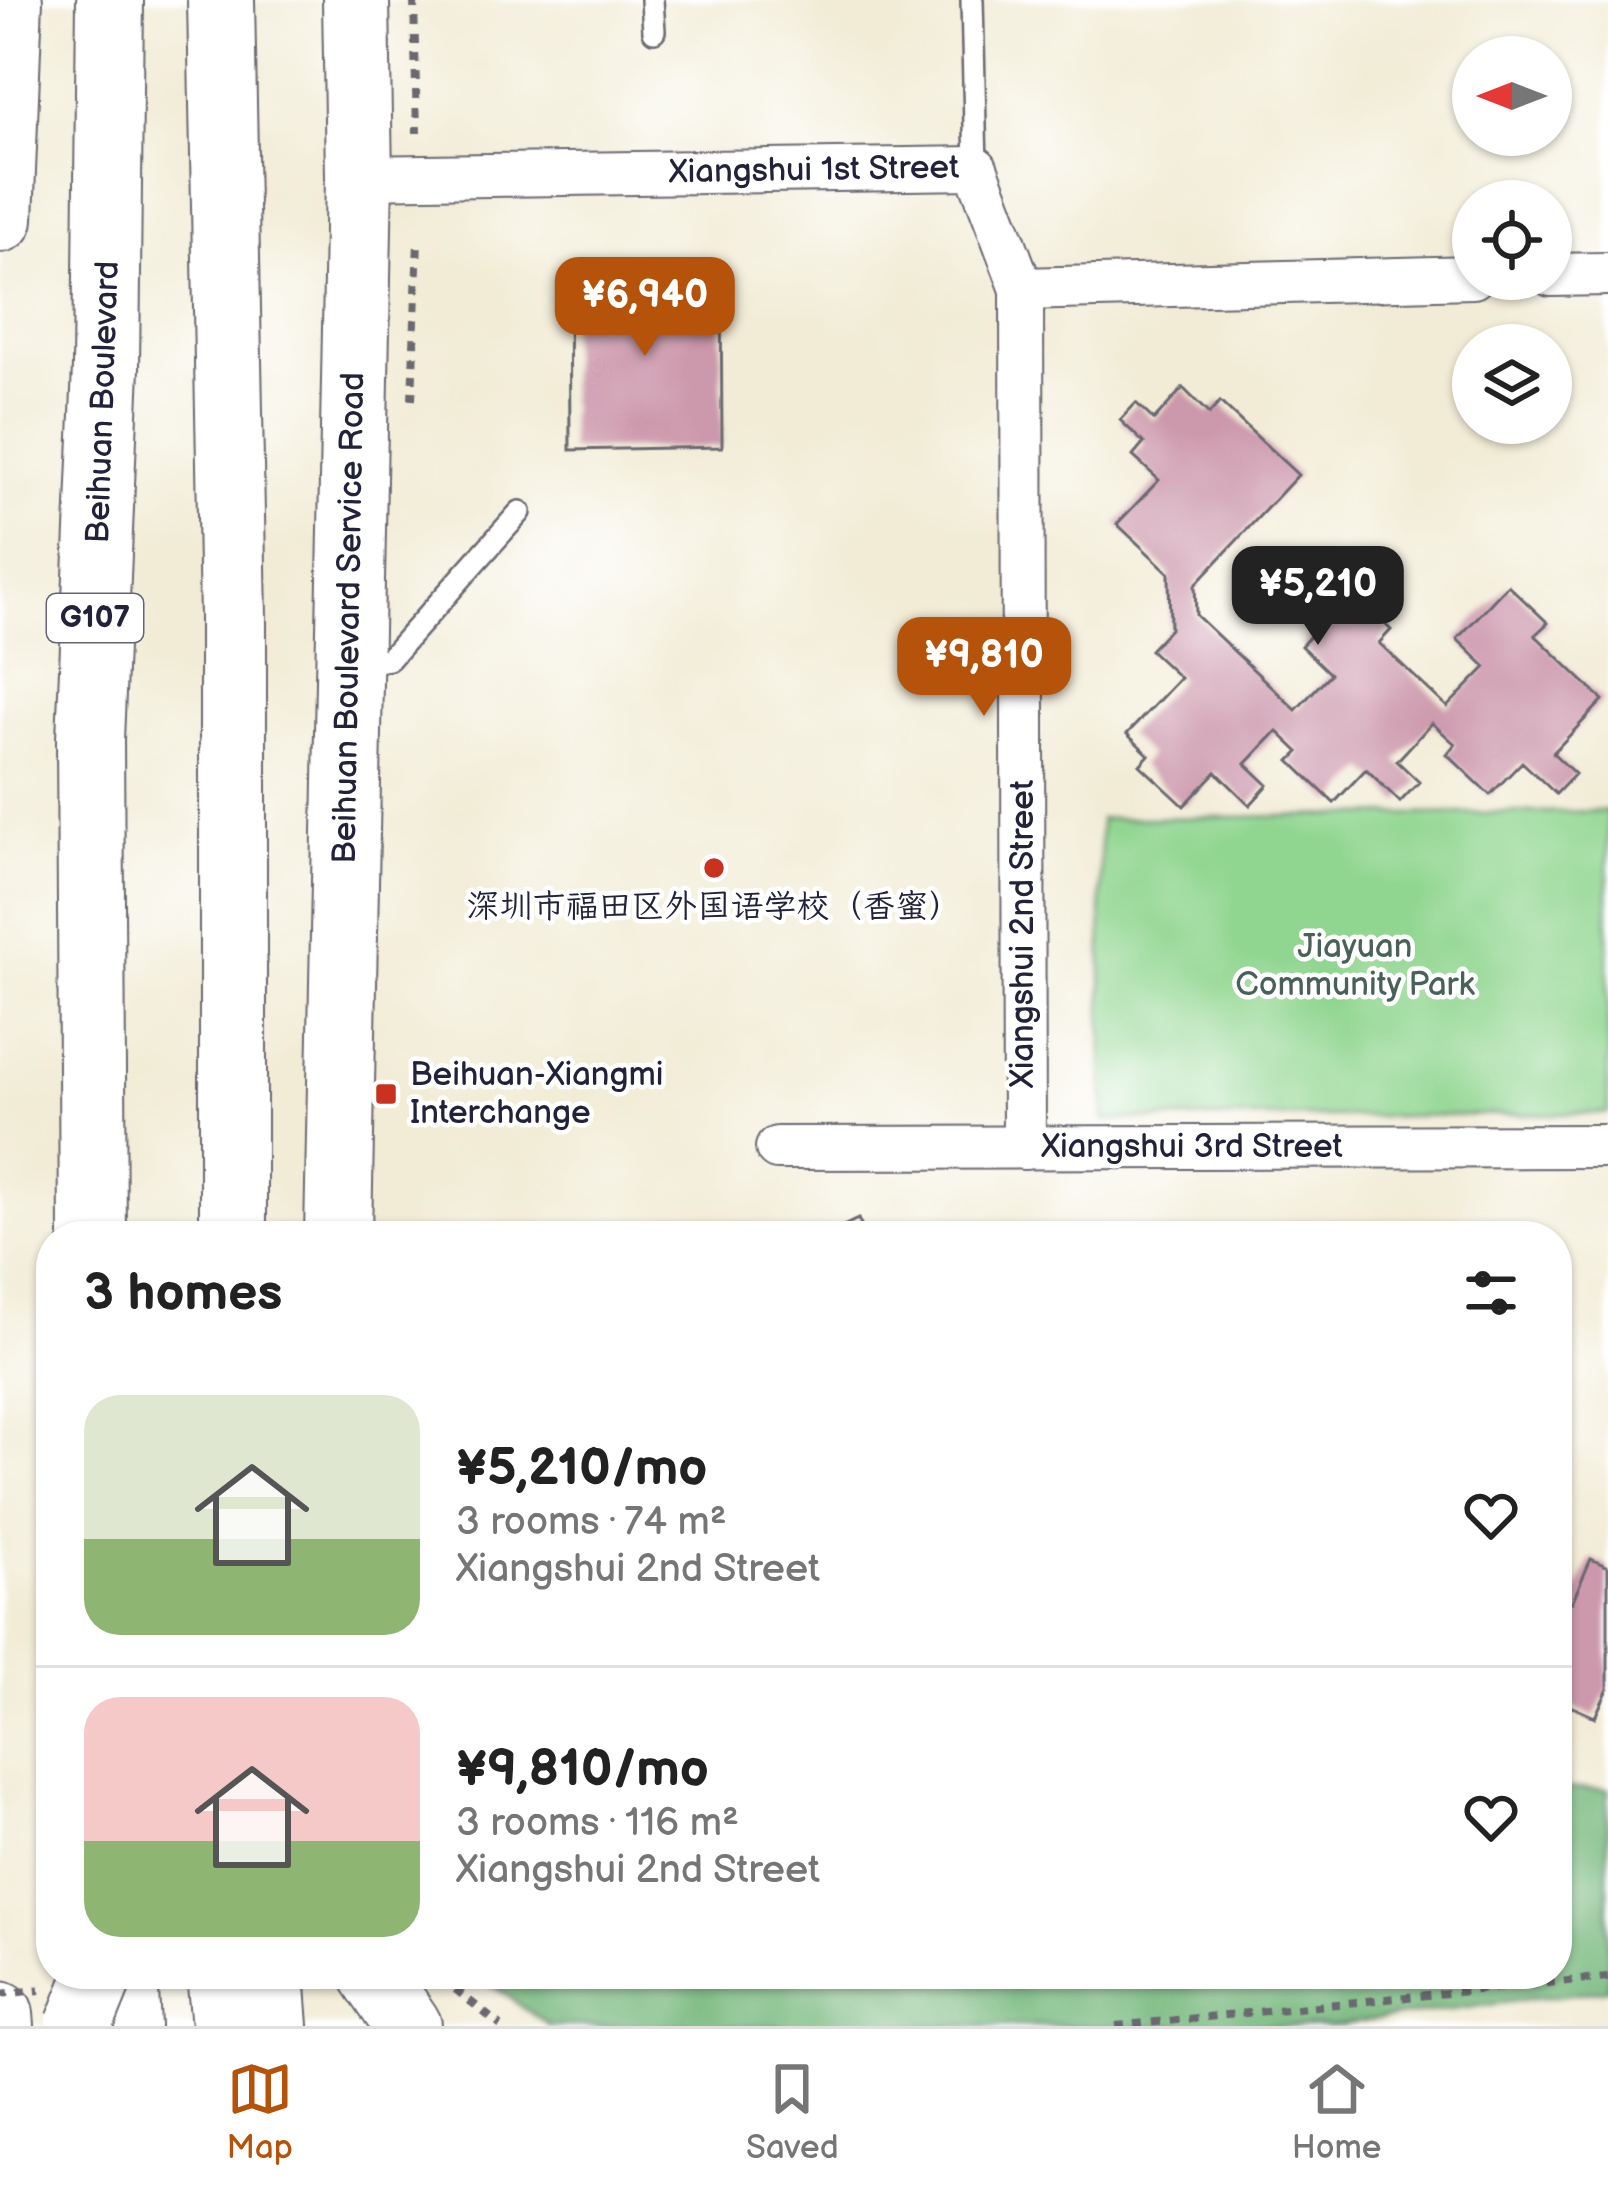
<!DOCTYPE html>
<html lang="en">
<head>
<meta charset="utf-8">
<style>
	:root { --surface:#fff; --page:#f2f2f2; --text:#222; --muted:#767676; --line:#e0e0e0; --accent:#b45309 }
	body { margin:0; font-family:"Balsamiq Sans","LXGW WenKai TC",sans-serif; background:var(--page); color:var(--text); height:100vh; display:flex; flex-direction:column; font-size:45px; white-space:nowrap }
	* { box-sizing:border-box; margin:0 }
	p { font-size:39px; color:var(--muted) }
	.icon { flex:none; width:66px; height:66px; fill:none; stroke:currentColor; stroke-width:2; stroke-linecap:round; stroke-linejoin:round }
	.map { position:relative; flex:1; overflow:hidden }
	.details { position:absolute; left:36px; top:1221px; width:1536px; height:768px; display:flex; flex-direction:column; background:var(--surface); border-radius:48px; box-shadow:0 3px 9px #0004 }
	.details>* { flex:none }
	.needle { width:78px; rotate:270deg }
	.tools { position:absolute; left:1452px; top:36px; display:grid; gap:24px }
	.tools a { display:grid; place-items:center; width:120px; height:120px; border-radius:50%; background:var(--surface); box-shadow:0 3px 9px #0004; font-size:60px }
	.price { position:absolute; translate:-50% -102px; padding:0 27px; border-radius:24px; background:var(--accent); color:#fff; font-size:39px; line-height:78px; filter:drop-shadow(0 3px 6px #0008) }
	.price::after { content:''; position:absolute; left:50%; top:72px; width:36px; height:27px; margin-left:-18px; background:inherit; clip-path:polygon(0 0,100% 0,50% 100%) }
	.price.current { background:#222; color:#fff }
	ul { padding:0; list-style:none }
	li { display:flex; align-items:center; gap:36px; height:300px; padding:0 48px }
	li+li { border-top:3px solid var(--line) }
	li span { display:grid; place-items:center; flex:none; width:336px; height:240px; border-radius:36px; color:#555 }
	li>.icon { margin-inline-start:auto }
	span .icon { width:144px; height:144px; fill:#fffc; stroke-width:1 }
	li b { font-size:51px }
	h2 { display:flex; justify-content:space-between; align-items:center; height:144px; padding:0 48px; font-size:51px }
	.menu { display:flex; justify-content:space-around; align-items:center; height:168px; border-top:3px solid var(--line); background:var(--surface); font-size:33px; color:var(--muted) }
	.menu a { display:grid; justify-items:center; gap:6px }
	.menu .current { color:var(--accent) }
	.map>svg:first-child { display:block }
	.green { fill:#91d690; stroke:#5a7c66; stroke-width:3 }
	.forest { fill:#74b77a; stroke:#4b6c5a; stroke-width:3 }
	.building { fill:#cc98ac }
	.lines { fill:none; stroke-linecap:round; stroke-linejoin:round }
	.lane-casing { stroke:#6b6971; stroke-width:26 }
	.street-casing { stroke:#6b6971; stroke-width:46 }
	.primary-casing { stroke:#6b6971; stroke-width:70 }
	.highway-casing { stroke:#6b6971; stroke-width:70 }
	.path { stroke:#6b6971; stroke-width:8; stroke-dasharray:9 9; stroke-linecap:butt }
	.lane { stroke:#fff; stroke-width:21 }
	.street { stroke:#fff; stroke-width:42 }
	.primary { stroke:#fff; stroke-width:66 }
	.highway { stroke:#fff; stroke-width:66 }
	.highway-bridge-casing { stroke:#6b6971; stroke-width:70; stroke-linecap:butt }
	.path-bridge { stroke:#6b6971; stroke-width:8; stroke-dasharray:9 9; stroke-linecap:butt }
	.highway-bridge { stroke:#fff; stroke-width:66 }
	.poi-dot { fill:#c8321e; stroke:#fff; stroke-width:4.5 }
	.labels { text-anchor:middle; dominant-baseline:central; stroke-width:9; stroke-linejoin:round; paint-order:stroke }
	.shield { fill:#fff; stroke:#646476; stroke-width:3 }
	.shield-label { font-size:30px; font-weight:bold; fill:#22223b }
	.street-label { font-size:33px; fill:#22223b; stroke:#fff }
	.poi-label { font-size:33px; fill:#22223b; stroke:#fff }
	.park-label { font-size:33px; fill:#496159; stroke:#fff }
</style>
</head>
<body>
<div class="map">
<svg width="1608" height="2026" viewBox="0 0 1608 2026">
	<rect width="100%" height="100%" fill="#fff"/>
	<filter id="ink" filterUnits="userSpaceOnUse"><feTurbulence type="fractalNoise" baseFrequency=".00833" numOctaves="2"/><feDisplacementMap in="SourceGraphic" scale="24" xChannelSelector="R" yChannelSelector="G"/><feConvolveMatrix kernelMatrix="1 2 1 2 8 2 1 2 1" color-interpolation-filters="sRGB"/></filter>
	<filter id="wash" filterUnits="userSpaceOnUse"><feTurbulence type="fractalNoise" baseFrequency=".004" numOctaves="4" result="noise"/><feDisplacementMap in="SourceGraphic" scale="48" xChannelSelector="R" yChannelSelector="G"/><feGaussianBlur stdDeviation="2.7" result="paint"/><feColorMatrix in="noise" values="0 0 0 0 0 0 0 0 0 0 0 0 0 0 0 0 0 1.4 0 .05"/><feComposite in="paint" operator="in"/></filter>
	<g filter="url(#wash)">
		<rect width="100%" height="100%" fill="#f2ecd6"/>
		<polygon class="green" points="1608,811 1608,1113 1104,1120 1100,819"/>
		<polygon class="forest" points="1557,1789 1608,1789 1608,1989 1331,2026 549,2026 476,1974 1557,1974"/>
		<g id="blocks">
			<g class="building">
				<polygon points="569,269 721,269 722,447 570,450"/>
				<polygon points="1183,388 1209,414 1220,402 1298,475 1195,585 1196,615 1296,710 1330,674 1301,646 1352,592 1391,630 1379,643 1447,707 1486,667 1457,639 1508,585 1548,623 1535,635 1603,700 1553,753 1575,774 1556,794 1522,762 1490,795 1447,754 1455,744 1432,723 1397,761 1419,782 1400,802 1366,769 1334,803 1290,761 1299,752 1277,731 1246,764 1268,785 1250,805 1216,772 1184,806 1140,765 1149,755 1127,734 1180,678 1150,650 1170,629 1169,573 1117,524 1159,480 1133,456 1144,443 1120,420 1136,403 1154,420"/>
				<polygon points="858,1219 866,1236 822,1236"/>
				<polygon points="1591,1559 1608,1567 1608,1689 1595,1717 1557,1700 1557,1595 1572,1602"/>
			</g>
		</g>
	</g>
	<g filter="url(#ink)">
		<use href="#blocks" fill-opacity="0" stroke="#6b6971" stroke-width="3"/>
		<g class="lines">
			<defs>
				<g id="lane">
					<polyline points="652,0 654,31"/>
					<polyline points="972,0 976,168"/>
					<polyline points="355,664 389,659 520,512"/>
				</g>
				<g id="street">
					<polyline points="359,177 976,168 1022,289 1473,277"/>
					<polyline points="1551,275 1608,274"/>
					<polyline points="1022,289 1024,1148"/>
					<polyline points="777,1148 1608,1146"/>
				</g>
				<g id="primary">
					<polyline points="338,1236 359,177 356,0"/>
					<polyline points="271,1974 275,2026"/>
					<polyline points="373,1974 408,2026"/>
				</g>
				<g id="highway">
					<polyline points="221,0 233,618 233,1236"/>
					<polyline points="0,219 9,0"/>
					<polyline points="93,1236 90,739 106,368 110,0"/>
					<polyline points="124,1974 127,2026"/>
					<polyline points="220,1974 225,2026"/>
					<polyline points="0,2014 1,2026"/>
				</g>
			</defs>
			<use href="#lane" class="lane-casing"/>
			<use href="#street" class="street-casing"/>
			<use href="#primary" class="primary-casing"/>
			<use href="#highway" class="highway-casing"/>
			<g class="path">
				<polyline points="414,0 417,133"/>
				<polyline points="412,400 418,240"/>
				<polyline points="446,1974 455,1989 501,2026"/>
				<polyline points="1116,2026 1608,1977"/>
			</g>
			<use href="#lane" class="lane"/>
			<use href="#street" class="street"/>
			<use href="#primary" class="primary"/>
			<use href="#highway" class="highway"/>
			<defs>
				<polyline id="highway-bridge" points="79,2026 100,1974"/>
			</defs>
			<use href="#highway-bridge" class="highway-bridge-casing"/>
			<g class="path-bridge">
				<polyline points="151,1981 235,1974"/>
				<polyline points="0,1994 40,1990"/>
			</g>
			<use href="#highway-bridge" class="highway-bridge"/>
		</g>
	</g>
	<g class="poi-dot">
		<circle cx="714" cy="868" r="12"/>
		<rect x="374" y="1082" width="24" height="24" rx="6"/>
	</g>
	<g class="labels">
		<rect class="shield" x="47" y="594" width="96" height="48" rx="9"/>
		<g class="shield-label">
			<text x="95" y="618">G107</text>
		</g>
		<g class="street-label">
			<text transform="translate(814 170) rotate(-1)">Xiangshui 1st Street</text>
			<text transform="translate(103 402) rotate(-88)">Beihuan Boulevard</text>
			<text transform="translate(349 618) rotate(-89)">Beihuan Boulevard Service Road</text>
			<text transform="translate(1023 934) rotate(-90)">Xiangshui 2nd Street</text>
			<text x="1192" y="1147">Xiangshui 3rd Street</text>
		</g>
		<g class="poi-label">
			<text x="714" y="907">深圳市福田区外国语学校（香蜜）</text>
			<text x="410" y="1075" text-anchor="start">Beihuan-Xiangmi<tspan x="410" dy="38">Interchange</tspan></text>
		</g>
		<g class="park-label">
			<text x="1355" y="947">Jiayuan<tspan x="1355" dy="38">Community Park</tspan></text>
		</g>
	</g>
</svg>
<div class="tools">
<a><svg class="needle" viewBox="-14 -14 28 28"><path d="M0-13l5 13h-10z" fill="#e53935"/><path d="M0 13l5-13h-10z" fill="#767676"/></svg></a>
<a><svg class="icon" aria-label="locate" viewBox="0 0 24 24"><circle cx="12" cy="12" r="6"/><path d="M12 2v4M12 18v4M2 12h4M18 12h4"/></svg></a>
<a><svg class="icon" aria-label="layers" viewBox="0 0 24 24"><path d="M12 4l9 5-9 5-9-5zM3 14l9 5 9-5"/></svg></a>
</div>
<b class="price" style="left:645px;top:359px">¥6,940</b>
<b class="price current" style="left:1318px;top:648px">¥5,210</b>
<b class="price" style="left:984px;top:719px">¥9,810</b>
<section class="details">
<h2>3 homes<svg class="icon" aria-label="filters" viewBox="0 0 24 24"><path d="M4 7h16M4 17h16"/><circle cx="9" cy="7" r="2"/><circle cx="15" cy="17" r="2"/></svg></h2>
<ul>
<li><span style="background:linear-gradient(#dfe7d0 60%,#8fb573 0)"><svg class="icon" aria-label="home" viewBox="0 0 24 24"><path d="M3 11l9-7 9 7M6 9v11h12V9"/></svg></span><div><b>¥5,210/mo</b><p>3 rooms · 74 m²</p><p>Xiangshui 2nd Street</p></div><svg class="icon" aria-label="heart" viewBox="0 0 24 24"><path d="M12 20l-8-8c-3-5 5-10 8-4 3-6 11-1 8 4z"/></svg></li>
<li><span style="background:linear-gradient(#f6c9c9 60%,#8fb573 0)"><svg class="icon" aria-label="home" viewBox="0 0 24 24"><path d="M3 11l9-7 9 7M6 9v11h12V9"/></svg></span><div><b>¥9,810/mo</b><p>3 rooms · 116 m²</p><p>Xiangshui 2nd Street</p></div><svg class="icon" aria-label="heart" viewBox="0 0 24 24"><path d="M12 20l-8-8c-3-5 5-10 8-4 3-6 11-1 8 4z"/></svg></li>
</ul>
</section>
</div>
<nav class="menu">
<a class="current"><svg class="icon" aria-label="map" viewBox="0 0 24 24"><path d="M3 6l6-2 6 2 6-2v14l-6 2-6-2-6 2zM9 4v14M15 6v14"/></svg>Map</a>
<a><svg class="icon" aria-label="saved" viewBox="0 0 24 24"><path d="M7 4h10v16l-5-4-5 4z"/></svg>Saved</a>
<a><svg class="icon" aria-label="home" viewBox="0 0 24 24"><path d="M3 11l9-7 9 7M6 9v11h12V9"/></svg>Home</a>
</nav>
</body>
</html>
